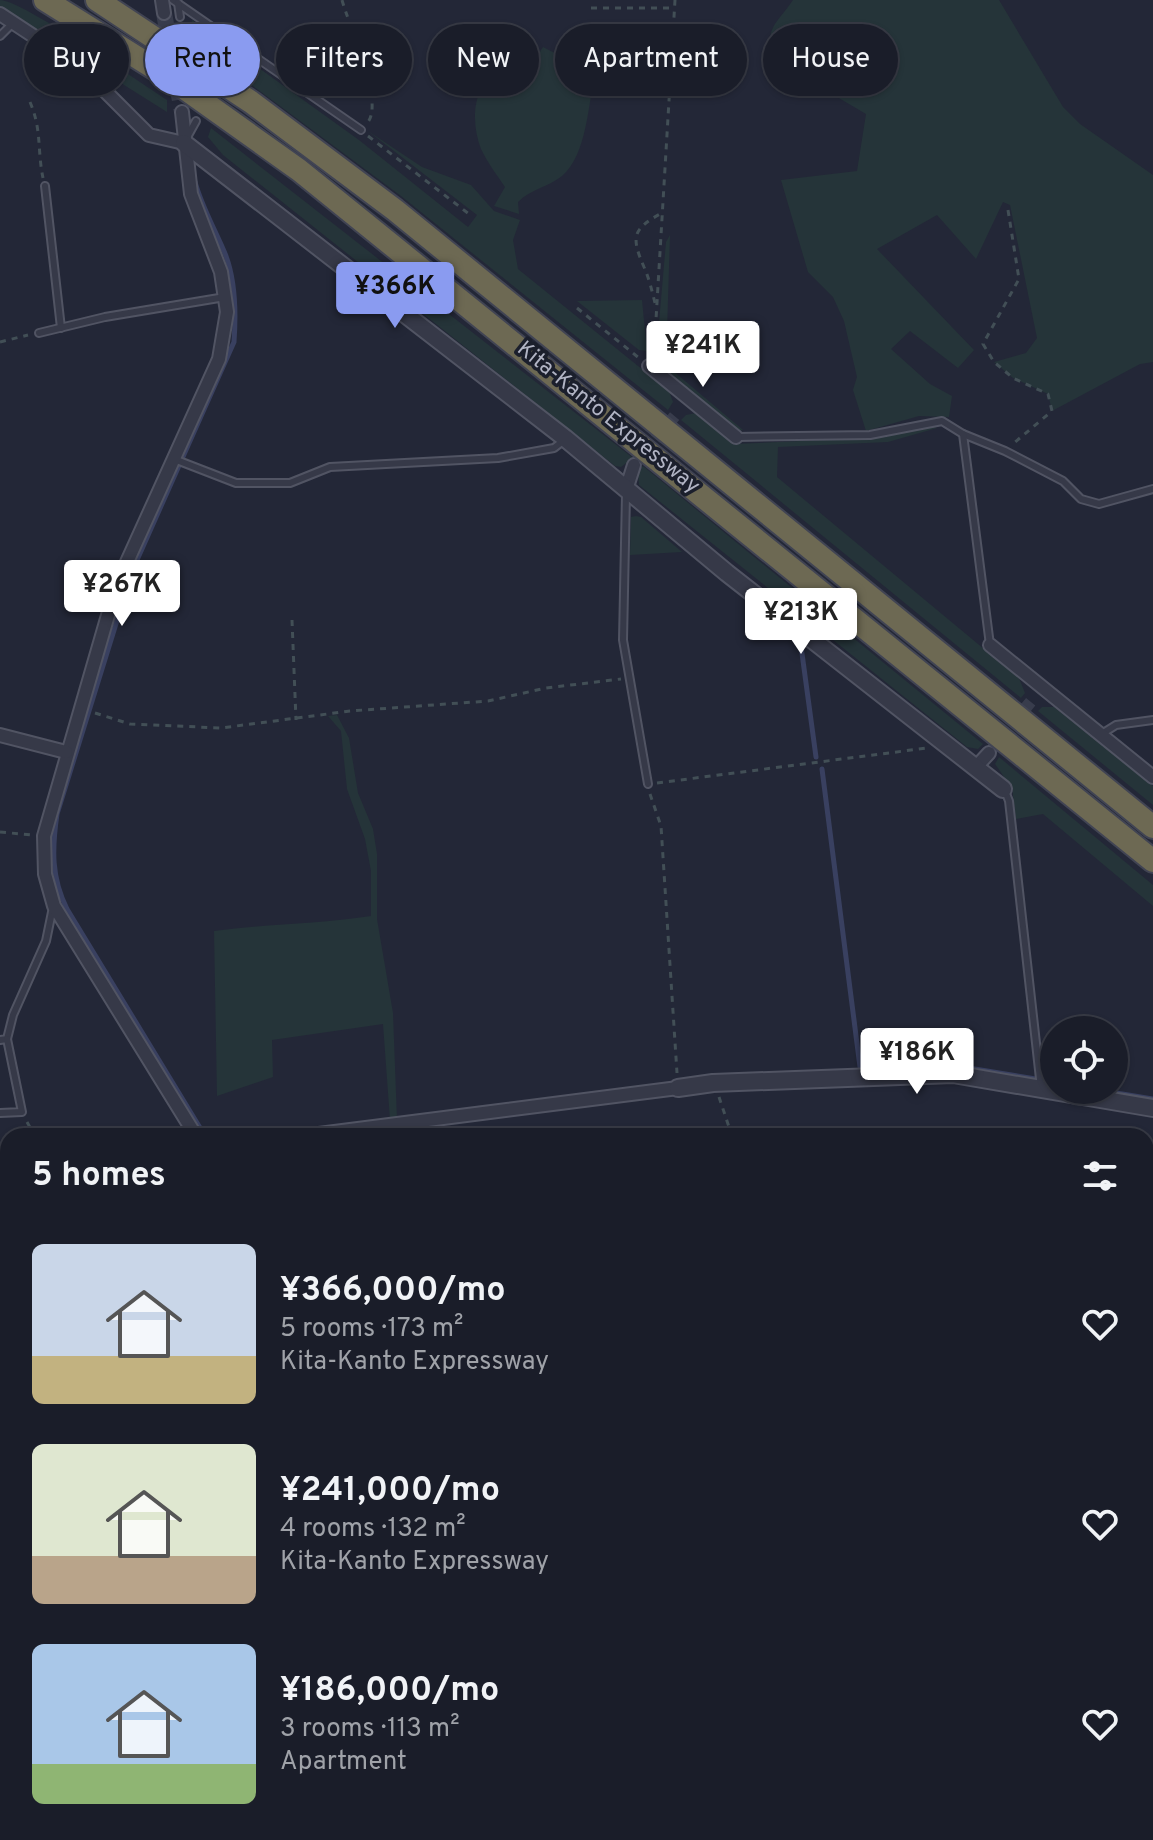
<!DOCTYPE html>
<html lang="en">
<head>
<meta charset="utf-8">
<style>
	:root { --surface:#1a1d29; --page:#272a35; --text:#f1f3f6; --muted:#9fa2a8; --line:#383b46; --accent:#8a9bf0 }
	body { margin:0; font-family:Overpass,sans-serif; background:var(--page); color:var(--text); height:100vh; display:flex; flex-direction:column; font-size:30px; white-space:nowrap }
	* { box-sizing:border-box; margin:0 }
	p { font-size:26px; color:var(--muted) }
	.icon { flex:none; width:44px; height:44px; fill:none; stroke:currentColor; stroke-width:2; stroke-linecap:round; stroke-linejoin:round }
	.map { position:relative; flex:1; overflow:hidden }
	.panel { position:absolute; left:0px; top:1128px; width:1154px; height:712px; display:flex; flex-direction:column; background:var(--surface); border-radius:24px 24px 0 0; box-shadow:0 2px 6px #0004,0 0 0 2px var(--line) }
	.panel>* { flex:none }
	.guide { position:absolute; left:24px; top:24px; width:1106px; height:72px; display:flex; gap:16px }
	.tools { position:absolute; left:1040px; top:1016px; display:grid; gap:16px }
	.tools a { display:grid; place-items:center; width:88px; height:88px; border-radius:50%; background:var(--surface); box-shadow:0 2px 6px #0004,0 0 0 2px var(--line); font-size:40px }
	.price { position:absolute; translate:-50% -68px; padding:0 18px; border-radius:8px; background:#fff; color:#222; font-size:26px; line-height:52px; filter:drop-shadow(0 2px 4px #0008) }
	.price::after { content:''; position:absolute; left:50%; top:48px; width:24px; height:18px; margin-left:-12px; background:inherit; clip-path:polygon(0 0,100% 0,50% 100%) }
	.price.current { background:var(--accent); color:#111 }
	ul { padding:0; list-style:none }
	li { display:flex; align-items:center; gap:24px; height:200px; padding:0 32px }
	li span { display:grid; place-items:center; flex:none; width:224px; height:160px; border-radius:12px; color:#555 }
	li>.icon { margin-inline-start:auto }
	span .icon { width:96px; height:96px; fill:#fffc; stroke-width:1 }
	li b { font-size:34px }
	h2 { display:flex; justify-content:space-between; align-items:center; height:96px; padding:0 32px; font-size:34px }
	.chip { padding:0 28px; border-radius:36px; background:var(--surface); box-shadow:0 2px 6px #0004,0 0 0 2px var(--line); font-size:28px; line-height:72px }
	.chip.current { background:var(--accent); color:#111 }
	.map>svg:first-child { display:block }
	.green { fill:#253439 }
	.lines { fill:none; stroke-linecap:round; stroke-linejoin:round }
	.stream { stroke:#394060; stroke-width:5 }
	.minor-tunnel { stroke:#383c4c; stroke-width:12; stroke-dasharray:12 6; stroke-linecap:butt }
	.tertiary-tunnel { stroke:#383c4c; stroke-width:16; stroke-dasharray:16 8; stroke-linecap:butt }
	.service-casing { stroke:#515463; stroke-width:10 }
	.minor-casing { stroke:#515463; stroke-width:16 }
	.tertiary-casing { stroke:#515463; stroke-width:20 }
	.motorway-casing { stroke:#414453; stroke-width:26 }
	.path { stroke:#424f56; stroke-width:3; stroke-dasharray:6 6; stroke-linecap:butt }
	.service { stroke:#363948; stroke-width:6 }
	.minor { stroke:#363948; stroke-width:12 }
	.tertiary { stroke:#363948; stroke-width:16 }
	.motorway { stroke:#6d6953; stroke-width:22 }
	.labels { text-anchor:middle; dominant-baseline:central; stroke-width:7; stroke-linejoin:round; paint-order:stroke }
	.street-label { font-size:22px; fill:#b1b4c4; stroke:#1b1f2c }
</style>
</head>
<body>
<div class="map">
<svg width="1153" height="1840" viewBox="0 0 1153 1840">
	<rect width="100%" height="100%" fill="#232737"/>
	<g class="green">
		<path d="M0 0C22 0 141 83 167 100V112L0 7Z"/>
		<path d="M793 0H999L1063 107 1080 124 1153 175V362L1140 364 1052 411 1048 394 1013 378 994 362 1026 353 1037 338 1010 205 1003 202 976 259 937 215 877 249 974 350 958 368 910 331 891 349 930 384 952 396 949 417 919 416 866 431 853 390 857 377 844 321 833 297 808 272 781 180 857 171 866 114 771 58C766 25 777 24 793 0Z"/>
		<polygon points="192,20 359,140 468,227 477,215 368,131 422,167 471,185 494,211 520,220 513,240 518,269 669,391 673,402 668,410 401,196 194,42"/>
		<path d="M543 47 595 74C588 104 587 155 562 176 548 187 531 189 518 202L519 214 494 206 505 187C497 175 487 162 481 149 470 120 472 81 505 67 511 64 523 66 530 66Z"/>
		<polygon points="211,128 633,458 621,467 615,466 223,155 208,137"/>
		<polygon points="670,235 666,365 743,430 737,431 660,368 656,357 666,242"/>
		<polygon points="642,300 647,351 639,350 577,301"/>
		<polygon points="696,413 735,444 886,437 926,425 937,428 888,442 778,447 777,477 1019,678 1025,693 1021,698 681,420 686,415"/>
		<polygon points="643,466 983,744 978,749 967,747 639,485 638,471"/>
		<polygon points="636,516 641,517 682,552 630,555 631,517"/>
		<polygon points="1042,707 1054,707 1153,786 1153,805 1038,711"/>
		<path d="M337 715 349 738 358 793 373 829 377 854V919L393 1013 397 1120H390L383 1024 272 1040 273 1077 217 1096 214 931C266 924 318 924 371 916V871L365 839 347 789 341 731 328 716Z"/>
		<polygon points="999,757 1153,885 1153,906 1043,814 1016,819 1012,788 995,764"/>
		<polygon points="594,1832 825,1832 833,1840 582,1840"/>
	</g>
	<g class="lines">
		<g class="stream">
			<path d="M195 182C202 208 216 231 226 256 236 283 236 314 234 342L133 569 57 814C52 849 51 877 67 909L205 1136"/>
			<polyline points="801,646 816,757"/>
			<polyline points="822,769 860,1067 944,1064 1054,1082"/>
			<polyline points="1098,1090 1153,1099"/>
			<polyline points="1146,1381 1153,1380"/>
		</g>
		<g class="minor-tunnel">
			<polyline points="644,453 678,412"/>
			<polyline points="989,753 1033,699"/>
		</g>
		<polyline class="tertiary-tunnel" points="164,13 182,112"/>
		<defs>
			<g id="service">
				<polyline points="173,0 361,130"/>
				<polyline points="178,3 180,17"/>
				<polyline points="0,36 14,22"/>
				<polyline points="186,139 196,121"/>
				<polyline points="45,186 61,328"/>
				<polyline points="39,333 105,317 225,297"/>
				<polyline points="963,434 1005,451 1063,481 1081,499 1099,504 1153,489"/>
				<polyline points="737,437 870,435 942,421 963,434 990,645"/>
				<polyline points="174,459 236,483 290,483 330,467 498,458 554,448 563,441"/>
				<polyline points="626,494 623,640 648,784"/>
				<polyline points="1100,735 1116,725 1153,720"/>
				<polyline points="1005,791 1009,801 1041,1088"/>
				<polyline points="0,1040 7,1039 13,1015 46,941 53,907"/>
				<polyline points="0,1113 22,1112 7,1039"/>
				<polyline points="0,1396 8,1398"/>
				<polyline points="0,1538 8,1538"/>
				<polyline points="0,1639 8,1640"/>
				<polyline points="419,1832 421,1840"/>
			</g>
			<g id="minor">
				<polyline points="162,0 164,13"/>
				<polyline points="0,14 82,68 149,135 184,143"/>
				<polyline points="182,112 191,194 221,272 227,312 219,359 117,584 44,836 45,874 54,906 196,1136"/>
				<polyline points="649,366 736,437"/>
				<polyline points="626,490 634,465"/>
				<polyline points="990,645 1153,777"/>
				<polyline points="0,735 66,752"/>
				<polyline points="976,767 989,753"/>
				<polyline points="303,1136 678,1088"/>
				<polyline points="1146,1324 1153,1292"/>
				<polyline points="1146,1494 1153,1485"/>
				<polyline points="919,1832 923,1840"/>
				<polyline points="107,1840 108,1832"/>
				<polyline points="560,1840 572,1832"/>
				<polyline points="954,1840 1000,1833"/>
			</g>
			<g id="tertiary">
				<polyline points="184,143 565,438 727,573 1003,789"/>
				<polyline points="678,1088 713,1083 953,1074 1153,1108"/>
			</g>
			<g id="motorway">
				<polyline points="45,0 170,78 299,170 1153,861"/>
				<polyline points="97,0 251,102 395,210 1153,827"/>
			</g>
		</defs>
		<use href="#service" class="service-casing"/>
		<use href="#minor" class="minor-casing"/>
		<use href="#tertiary" class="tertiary-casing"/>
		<use href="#motorway" class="motorway-casing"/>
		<g class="path">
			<path d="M342 0C349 26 384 101 368 122"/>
			<polyline points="591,8 674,8"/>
			<path d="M30 102C42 130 37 149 43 178"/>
			<polyline points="368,136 469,214"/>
			<polyline points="1008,210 1019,279 983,344 994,362 1013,378 1048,394 1052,411 1014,443"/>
			<path d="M655 303C652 291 649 278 644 267 631 237 632 229 662 213"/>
			<polyline points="577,308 639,358"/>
			<polyline points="0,342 28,335"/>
			<polyline points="654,353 675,0"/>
			<polyline points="292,620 296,720"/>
			<polyline points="95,713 130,724 221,728 350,711 488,701 546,688 621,679"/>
			<polyline points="657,783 927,748"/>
			<polyline points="650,794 661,826 677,1073"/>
			<polyline points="0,832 32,835"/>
			<polyline points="719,1097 732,1136"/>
			<polyline points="27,1122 35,1136"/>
			<polyline points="0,1325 5,1297"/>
		</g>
		<use href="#service" class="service"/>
		<use href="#minor" class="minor"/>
		<use href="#tertiary" class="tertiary"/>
		<use href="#motorway" class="motorway"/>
	</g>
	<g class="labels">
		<g class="street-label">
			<text transform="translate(608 418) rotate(39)">Kita-Kanto Expressway</text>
		</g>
	</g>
</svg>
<div class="tools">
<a><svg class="icon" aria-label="locate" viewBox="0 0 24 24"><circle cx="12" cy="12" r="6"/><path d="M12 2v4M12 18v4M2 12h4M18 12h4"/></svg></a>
</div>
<b class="price current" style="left:395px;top:330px">¥366K</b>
<b class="price" style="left:703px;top:389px">¥241K</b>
<b class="price" style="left:122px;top:628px">¥267K</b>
<b class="price" style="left:801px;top:656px">¥213K</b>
<b class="price" style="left:917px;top:1096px">¥186K</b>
<div class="guide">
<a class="chip">Buy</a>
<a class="chip current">Rent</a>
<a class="chip">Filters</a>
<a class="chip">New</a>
<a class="chip">Apartment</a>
<a class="chip">House</a>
</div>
<section class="panel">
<h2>5 homes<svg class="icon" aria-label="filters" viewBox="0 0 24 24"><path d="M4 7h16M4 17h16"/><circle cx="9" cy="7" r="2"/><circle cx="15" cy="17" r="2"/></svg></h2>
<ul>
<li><span style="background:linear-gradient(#c9d6e8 70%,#c2b280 0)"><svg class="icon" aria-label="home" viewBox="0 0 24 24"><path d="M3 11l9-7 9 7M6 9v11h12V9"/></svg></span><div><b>¥366,000/mo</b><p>5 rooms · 173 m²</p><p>Kita-Kanto Expressway</p></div><svg class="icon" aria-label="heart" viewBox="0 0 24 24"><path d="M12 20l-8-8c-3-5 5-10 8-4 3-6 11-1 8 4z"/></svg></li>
<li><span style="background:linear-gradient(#dfe7d0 70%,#b9a48a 0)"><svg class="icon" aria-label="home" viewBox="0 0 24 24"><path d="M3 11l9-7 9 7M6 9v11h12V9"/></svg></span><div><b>¥241,000/mo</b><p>4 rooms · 132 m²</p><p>Kita-Kanto Expressway</p></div><svg class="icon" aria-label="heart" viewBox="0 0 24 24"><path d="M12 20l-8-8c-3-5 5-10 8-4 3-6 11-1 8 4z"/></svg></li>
<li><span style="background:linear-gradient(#a9c7e8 75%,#8fb573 0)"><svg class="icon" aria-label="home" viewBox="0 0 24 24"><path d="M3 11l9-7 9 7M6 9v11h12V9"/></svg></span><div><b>¥186,000/mo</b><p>3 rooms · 113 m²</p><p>Apartment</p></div><svg class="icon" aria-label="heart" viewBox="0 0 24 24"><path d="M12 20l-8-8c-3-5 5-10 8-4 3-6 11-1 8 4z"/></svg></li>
</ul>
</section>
</div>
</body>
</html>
